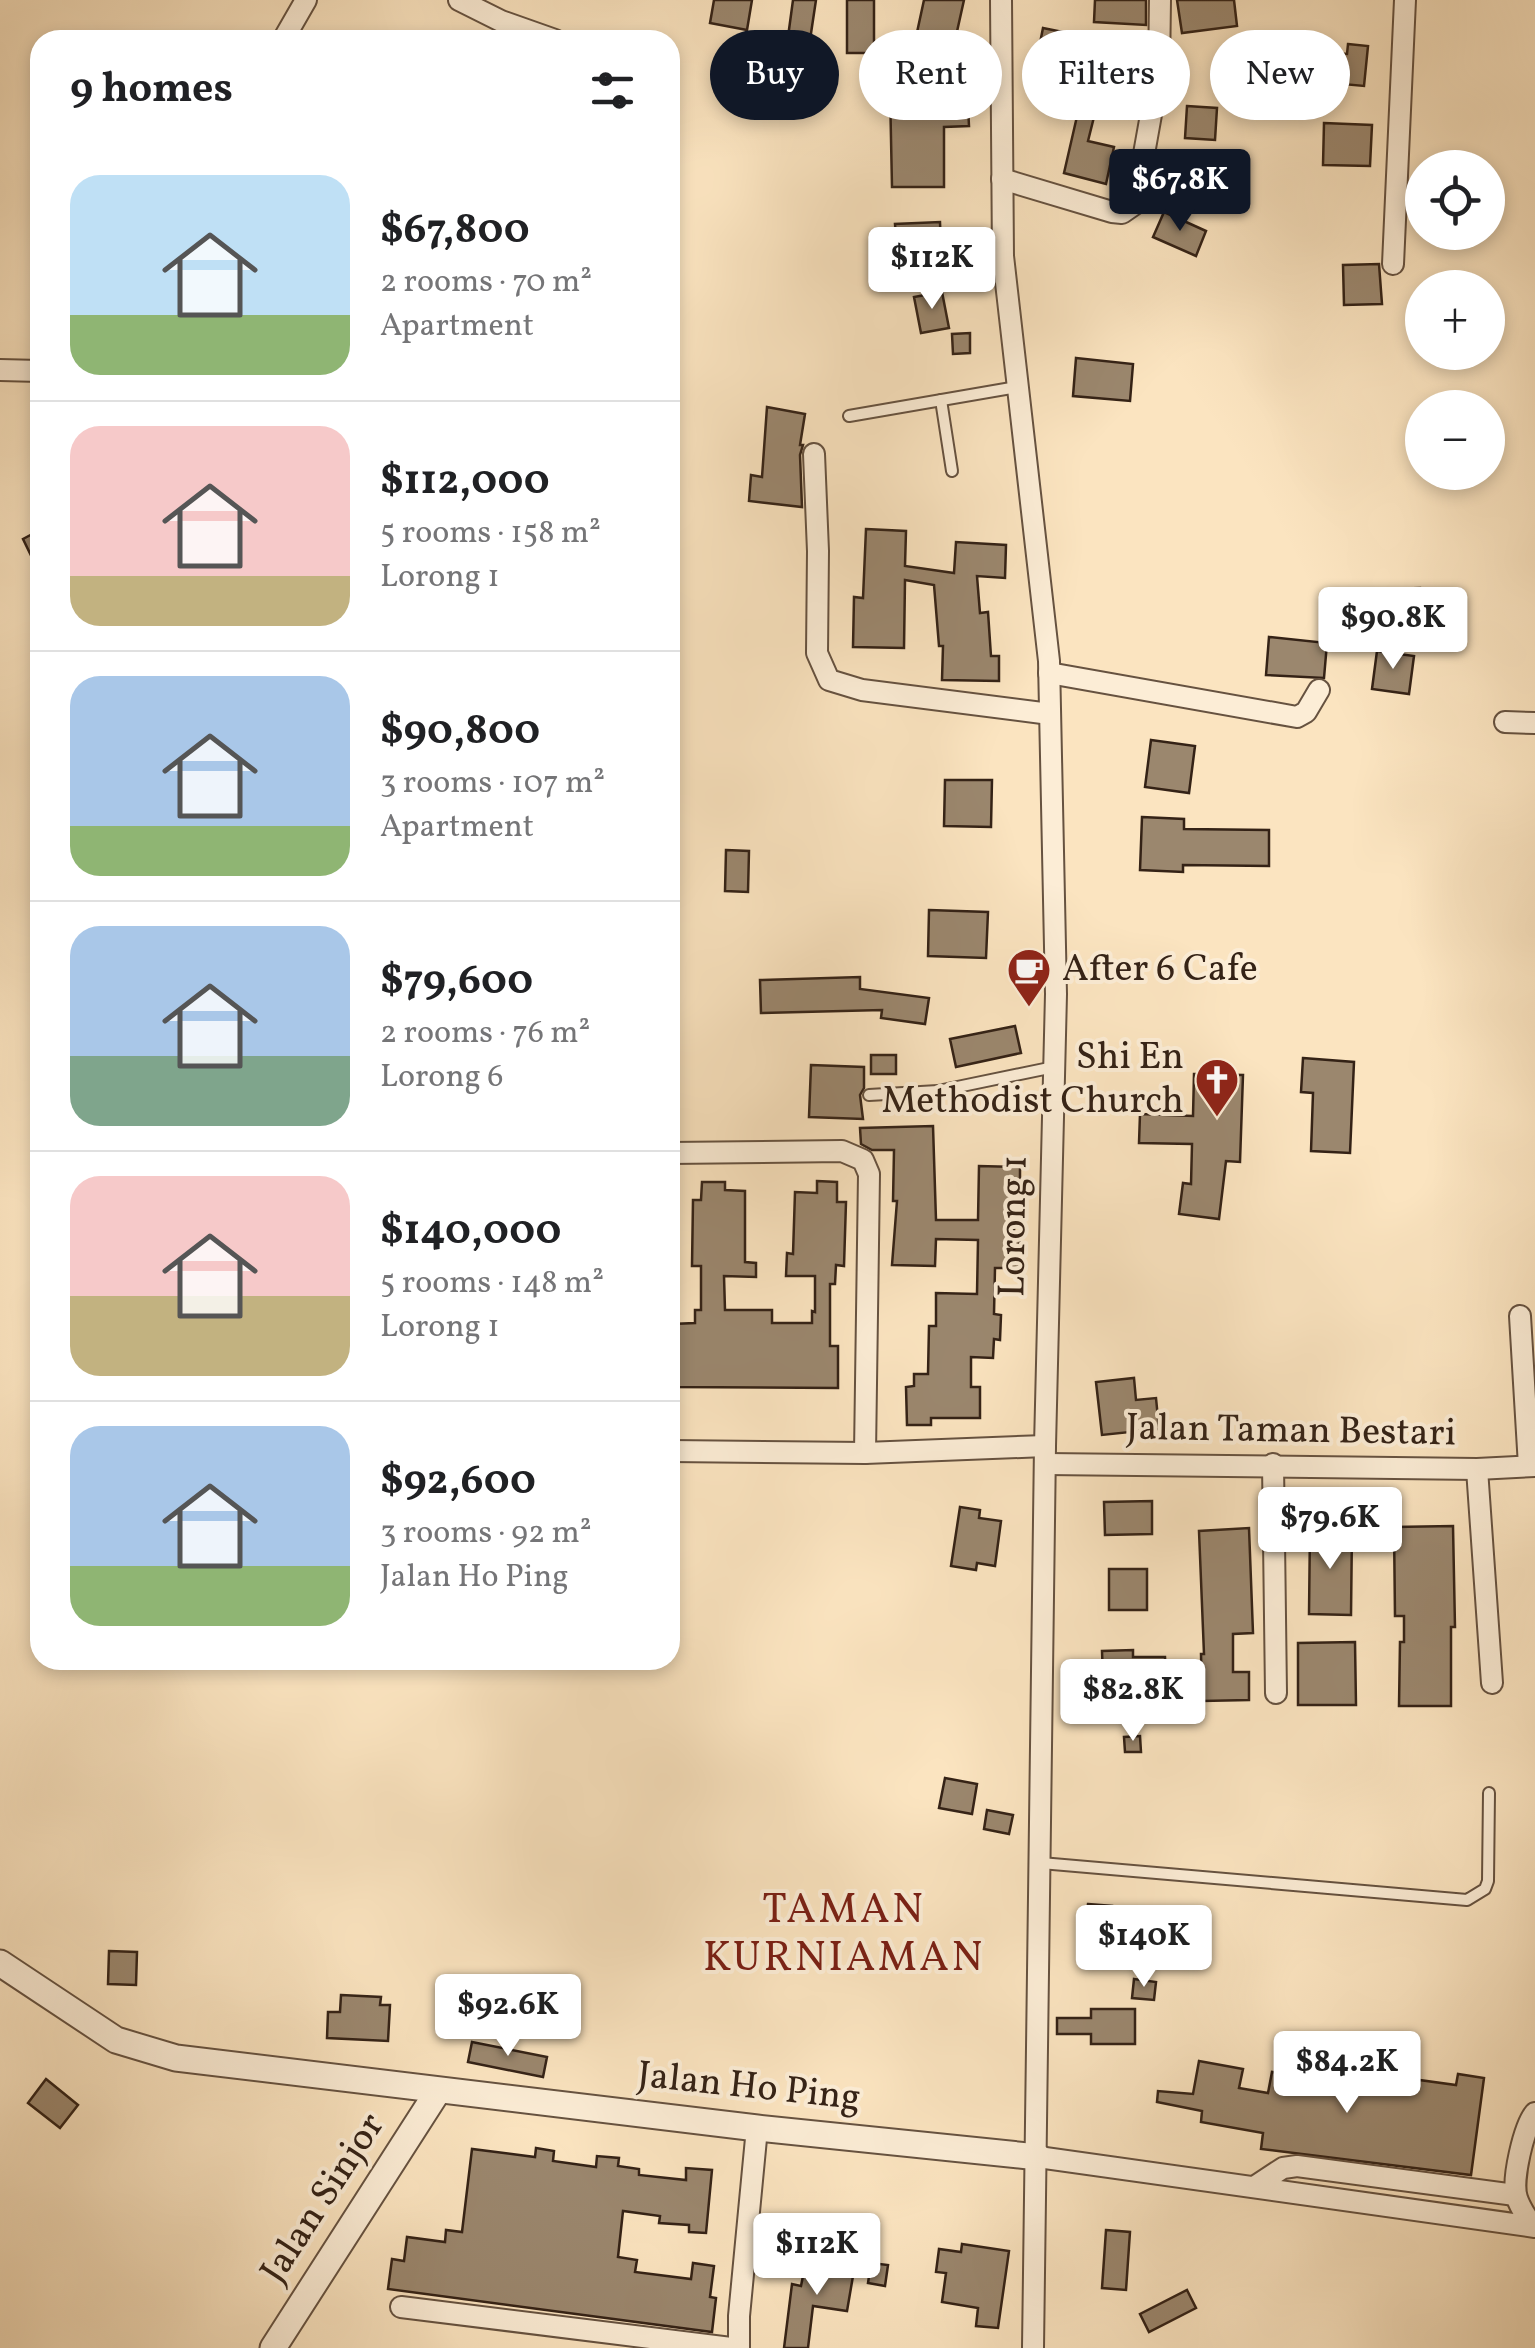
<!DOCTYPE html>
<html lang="en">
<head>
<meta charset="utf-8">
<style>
	:root { --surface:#fff; --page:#f6f6f6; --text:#202124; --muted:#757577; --line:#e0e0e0; --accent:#111827 }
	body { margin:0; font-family:Vollkorn,serif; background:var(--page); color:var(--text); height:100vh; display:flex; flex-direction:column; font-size:38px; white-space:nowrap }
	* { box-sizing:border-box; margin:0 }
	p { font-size:32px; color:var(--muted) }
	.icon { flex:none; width:55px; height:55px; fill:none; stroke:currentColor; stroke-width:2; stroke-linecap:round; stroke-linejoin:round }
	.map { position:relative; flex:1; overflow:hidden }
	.details { position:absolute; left:30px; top:30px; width:650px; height:1640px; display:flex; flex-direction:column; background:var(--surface); border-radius:30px; box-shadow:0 5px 15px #0003 }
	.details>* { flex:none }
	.banner { position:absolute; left:710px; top:30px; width:675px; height:90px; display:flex; gap:20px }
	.buttons { position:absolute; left:1405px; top:150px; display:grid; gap:20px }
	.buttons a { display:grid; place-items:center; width:100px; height:100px; border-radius:50%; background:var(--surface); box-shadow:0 5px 15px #0003; font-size:50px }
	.price { position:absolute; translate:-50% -85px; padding:0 22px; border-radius:10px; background:#fff; color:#222; font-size:32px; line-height:65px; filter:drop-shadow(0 2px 5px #0008) }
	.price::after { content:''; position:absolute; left:50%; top:60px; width:30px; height:22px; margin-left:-15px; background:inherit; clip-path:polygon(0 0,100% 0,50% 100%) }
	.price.selected { background:var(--accent); color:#fff }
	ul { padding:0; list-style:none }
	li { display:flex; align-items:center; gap:30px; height:250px; padding:0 40px }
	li+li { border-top:2px solid var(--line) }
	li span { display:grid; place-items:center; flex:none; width:280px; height:200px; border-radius:30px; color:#555 }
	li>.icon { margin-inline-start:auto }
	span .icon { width:120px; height:120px; fill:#fffc; stroke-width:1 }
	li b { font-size:42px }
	h2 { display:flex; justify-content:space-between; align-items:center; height:120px; padding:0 40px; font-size:42px }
	.chip { padding:0 35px; border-radius:45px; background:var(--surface); box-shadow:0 5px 15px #0003; font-size:35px; line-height:90px }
	.chip.selected { background:var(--accent); color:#fff }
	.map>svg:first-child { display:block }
	.building { fill:#9b876e; stroke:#342216; stroke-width:2.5 }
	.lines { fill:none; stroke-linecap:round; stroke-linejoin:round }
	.service-casing { stroke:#665240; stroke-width:14 }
	.minor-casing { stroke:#665240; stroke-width:24 }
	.tertiary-casing { stroke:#665240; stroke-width:29 }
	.service { stroke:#fcedd6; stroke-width:10 }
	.minor { stroke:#fcedd6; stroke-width:20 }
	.tertiary { stroke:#fcedd6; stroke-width:25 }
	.labels { text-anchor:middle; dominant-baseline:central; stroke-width:8; stroke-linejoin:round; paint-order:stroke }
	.poi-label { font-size:38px; fill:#342216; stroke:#fcedd6; text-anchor:start }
	.street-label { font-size:38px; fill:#342216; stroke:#fcedd6 }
	.quarter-label { font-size:42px; letter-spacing:2.5px; fill:#7a1f14; stroke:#fcedd6 }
</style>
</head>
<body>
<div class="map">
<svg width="1535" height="2348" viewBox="0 0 1535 2348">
	<rect width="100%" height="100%" fill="#fbe4c0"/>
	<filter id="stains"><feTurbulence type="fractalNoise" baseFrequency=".002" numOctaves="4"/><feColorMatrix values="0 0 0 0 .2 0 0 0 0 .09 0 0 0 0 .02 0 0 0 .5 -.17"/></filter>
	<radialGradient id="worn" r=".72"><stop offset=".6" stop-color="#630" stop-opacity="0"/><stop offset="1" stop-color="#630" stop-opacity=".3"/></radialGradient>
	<g class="building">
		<polygon points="714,0 752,0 747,30 710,23"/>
		<polygon points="793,0 816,0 810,40 788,37"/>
		<rect x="847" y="0" width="27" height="53"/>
		<polygon points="924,0 964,0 954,45 916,37"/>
		<polygon points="1095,0 1146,0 1146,25 1094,22"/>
		<polygon points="1177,0 1234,0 1237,26 1182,33"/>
		<polygon points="1043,28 1102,40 1093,87 1101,89 1088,141 1114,147 1106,184 1064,173 1078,112 1048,104 1057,62 1037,58"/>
		<polygon points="753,35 776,38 773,62 750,59"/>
		<polygon points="1348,44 1368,46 1364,86 1342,84 1344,71 1325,69 1326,52 1347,54"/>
		<polygon points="967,87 969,126 944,127 944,187 892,187 890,90"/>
		<polygon points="1187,106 1217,108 1215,140 1185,138"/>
		<polygon points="1324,123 1372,125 1370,166 1323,165"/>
		<polygon points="1164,212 1206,231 1196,256 1153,237"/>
		<polygon points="940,222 941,250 897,251 895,224"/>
		<polygon points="1379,264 1382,304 1344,305 1343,265"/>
		<polygon points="942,292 949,328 921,333 914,297"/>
		<polygon points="970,333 970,353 953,354 952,334"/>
		<polygon points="1076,358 1133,364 1130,401 1073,396"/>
		<polygon points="767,407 805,414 800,445 803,445 800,455 802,507 749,501 751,475 762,477"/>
		<polygon points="866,529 906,531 905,566 954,573 956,542 1006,545 1005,578 977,576 980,613 988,612 991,656 999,656 999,681 942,680 943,646 939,646 934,585 905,580 904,648 853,647 854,597 863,598"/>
		<polygon points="40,530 40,574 23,539"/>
		<polygon points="1420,588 1422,622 1390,623 1389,589"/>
		<polygon points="1269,637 1327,643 1324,678 1266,675"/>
		<polygon points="1377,651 1414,656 1409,694 1372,689"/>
		<polygon points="1151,740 1195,746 1189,793 1145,787"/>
		<polygon points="945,780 992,780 991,827 944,826"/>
		<polygon points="1142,817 1184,819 1184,829 1269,830 1269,866 1183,865 1183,872 1140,870"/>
		<polygon points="726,850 749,851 748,892 725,891"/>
		<polygon points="929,910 988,912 986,958 928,956"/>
		<polygon points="860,977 860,989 929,998 925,1024 881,1018 882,1010 761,1013 760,980"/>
		<polygon points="1015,1026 1021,1053 956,1067 950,1039"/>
		<rect x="871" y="1055" width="25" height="19"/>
		<polygon points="1303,1058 1354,1062 1350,1153 1311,1151 1313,1093 1301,1092"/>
		<polygon points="811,1065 864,1067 864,1088 860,1095 863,1119 809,1117"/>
		<polygon points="1194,1074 1243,1075 1240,1162 1226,1161 1219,1219 1179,1214 1183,1183 1191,1184 1192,1144 1139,1143 1140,1114 1193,1116"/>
		<polygon points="933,1126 936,1220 978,1220 979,1166 1020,1167 1020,1201 1015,1201 1014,1233 1020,1233 1019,1268 995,1268 994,1314 1001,1315 1000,1340 994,1339 993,1358 971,1357 971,1387 980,1387 980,1418 931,1418 931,1425 907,1425 906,1387 914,1386 914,1374 928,1374 929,1326 936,1326 936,1293 977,1294 978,1240 936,1239 935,1266 892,1265 897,1201 893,1201 894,1150 872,1150 861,1144 860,1128"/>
		<polygon points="817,1181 837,1182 837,1202 846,1202 844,1266 836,1265 835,1284 830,1284 830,1346 838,1346 838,1388 670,1387 672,1324 695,1323 695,1310 701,1310 701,1266 692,1266 693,1200 701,1200 702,1182 725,1182 725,1190 745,1191 745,1262 756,1263 756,1277 724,1276 725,1310 772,1310 772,1323 812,1323 812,1311 815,1312 815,1276 786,1276 787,1253 793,1254 795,1192 817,1193"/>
		<polygon points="1134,1378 1136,1400 1156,1398 1159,1429 1102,1435 1096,1382"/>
		<polygon points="1152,1501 1152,1534 1105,1535 1104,1502"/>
		<polygon points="960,1507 980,1510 979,1518 1001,1521 995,1566 977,1563 976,1570 951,1566"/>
		<polygon points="1453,1526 1455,1627 1451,1627 1451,1706 1399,1706 1400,1642 1404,1642 1404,1616 1395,1616 1394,1527"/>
		<polygon points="1249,1528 1253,1633 1233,1634 1233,1672 1249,1672 1249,1700 1202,1701 1201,1654 1204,1654 1199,1531"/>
		<polygon points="1310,1528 1352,1529 1351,1615 1309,1614"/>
		<rect x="1109" y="1569" width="38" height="41"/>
		<polygon points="1355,1642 1356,1705 1298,1705 1298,1643"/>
		<polygon points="1133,1650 1133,1657 1165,1657 1166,1676 1103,1678 1102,1651"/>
		<polygon points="1140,1736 1141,1752 1125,1752 1124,1737"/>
		<polygon points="945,1778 977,1784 972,1814 939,1808"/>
		<polygon points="987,1810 1013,1815 1009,1834 984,1829"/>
		<polygon points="1088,1904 1112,1906 1109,1932 1085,1930"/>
		<polygon points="109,1951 137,1952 136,1985 108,1984"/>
		<polygon points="1134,1979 1156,1982 1154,2000 1132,1998"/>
		<polygon points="341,1995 381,1997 380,2005 390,2005 388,2041 327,2038 328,2012 340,2012"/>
		<polygon points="1091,2009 1135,2009 1135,2044 1091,2044 1091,2034 1057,2034 1057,2018 1091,2018"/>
		<polygon points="472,2042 547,2057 543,2077 468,2062"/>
		<polygon points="1199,2061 1243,2069 1239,2088 1268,2093 1272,2072 1353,2083 1354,2071 1456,2085 1458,2074 1484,2078 1471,2175 1261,2149 1263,2133 1201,2122 1202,2111 1157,2102 1158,2091 1193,2094"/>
		<polygon points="46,2079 78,2105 60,2128 28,2103"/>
		<polygon points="536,2148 554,2151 553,2161 596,2167 597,2156 619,2158 618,2166 639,2169 639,2175 686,2180 686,2168 712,2170 706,2233 689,2232 689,2225 659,2223 660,2216 623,2211 618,2257 637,2260 635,2272 691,2279 693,2263 714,2266 710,2297 716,2298 712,2332 388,2289 392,2259 404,2261 407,2237 445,2242 446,2230 462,2232 472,2149 535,2157"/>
		<polygon points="1106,2230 1130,2232 1126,2290 1102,2288"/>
		<polygon points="962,2244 1009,2251 998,2328 976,2326 978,2308 942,2302 946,2273 936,2272 939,2249 961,2252"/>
		<polygon points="822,2247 841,2250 836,2273 853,2276 847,2311 813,2306 808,2348 784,2348 792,2284 801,2286 803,2276 817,2278"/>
		<polygon points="871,2263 888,2265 885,2286 868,2283"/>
		<polygon points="1187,2290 1196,2308 1149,2332 1140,2314"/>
	</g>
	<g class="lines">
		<defs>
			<g id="service">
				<polyline points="941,400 952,471"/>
				<polyline points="849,416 1017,387"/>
				<polyline points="869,1095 938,1091 1054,1067"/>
				<polyline points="1041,1863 1467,1900 1485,1889 1488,1881 1489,1793"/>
			</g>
			<g id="minor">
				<polyline points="459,0 501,21 555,40"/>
				<polyline points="1001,0 1003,256 1049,661 1056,994 1045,1446 1033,2348"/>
				<polyline points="283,40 306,0"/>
				<polyline points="1002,179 1112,212 1122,213 1135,204 1159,70 1160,0"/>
				<polyline points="1393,264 1405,0"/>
				<polyline points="0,370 40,371"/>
				<polyline points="814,454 818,551 817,653 829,680 862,690 1050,714"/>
				<polyline points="1049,673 1297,717 1306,712 1319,690"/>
				<polyline points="1505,722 1535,723"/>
				<polyline points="670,1153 842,1151 863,1160 869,1174 865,1453"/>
				<polyline points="1520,1316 1529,1466"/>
				<polyline points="670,1451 865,1453 1045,1446"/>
				<polyline points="1046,1464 1477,1469 1535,1466"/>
				<polyline points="1273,1464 1276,1693"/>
				<polyline points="1477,1469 1492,1683"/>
				<polyline points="1038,2157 1535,2227"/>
				<polyline points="1254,2187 1283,2168 1297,2166 1515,2195"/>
				<path d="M1532 2226C1527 2217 1520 2208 1517 2198 1511 2181 1524 2126 1535 2113"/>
				<polyline points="401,2307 731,2348"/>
				<polyline points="739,2348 739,2316 757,2128"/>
			</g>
			<g id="tertiary">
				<polyline points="0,1963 116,2040 176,2058 757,2128 1038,2157"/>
				<polyline points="273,2348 438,2091"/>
			</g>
		</defs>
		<use href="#service" class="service-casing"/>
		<use href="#minor" class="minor-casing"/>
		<use href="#tertiary" class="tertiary-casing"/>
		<use href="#service" class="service"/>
		<use href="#minor" class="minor"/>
		<use href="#tertiary" class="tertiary"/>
	</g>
	<defs>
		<symbol id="cafe-pin" viewBox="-11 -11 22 30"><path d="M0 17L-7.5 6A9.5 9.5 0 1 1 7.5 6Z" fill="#8f2418" stroke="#fcedd6"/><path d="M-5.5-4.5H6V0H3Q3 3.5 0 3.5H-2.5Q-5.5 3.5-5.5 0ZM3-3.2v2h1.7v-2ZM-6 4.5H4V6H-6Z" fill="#fff"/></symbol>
		<symbol id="church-pin" viewBox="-11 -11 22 30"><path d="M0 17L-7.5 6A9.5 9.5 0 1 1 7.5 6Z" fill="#8f2418" stroke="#fcedd6"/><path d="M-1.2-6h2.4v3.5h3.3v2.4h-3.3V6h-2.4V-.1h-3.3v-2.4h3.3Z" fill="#fff"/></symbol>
	</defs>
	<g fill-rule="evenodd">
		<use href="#cafe-pin" x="1004" y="945" width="50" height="68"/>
		<use href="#church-pin" x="1192" y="1055" width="50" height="68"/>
	</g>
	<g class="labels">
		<g class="poi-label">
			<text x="1062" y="970">After 6 Cafe</text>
			<text x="1184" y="1058" text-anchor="end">Shi En<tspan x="1184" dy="44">Methodist Church</tspan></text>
		</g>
		<g class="street-label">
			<text transform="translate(1015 1226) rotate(-89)">Lorong 1</text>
			<text transform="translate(1291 1432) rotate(1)">Jalan Taman Bestari</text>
			<text transform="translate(749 2088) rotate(6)">Jalan Ho Ping</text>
			<text transform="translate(324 2199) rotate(-57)">Jalan Sinjor</text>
		</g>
		<g class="quarter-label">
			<text x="844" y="1911">TAMAN<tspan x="844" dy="48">KURNIAMAN</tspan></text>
		</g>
	</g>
	<rect width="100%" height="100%" filter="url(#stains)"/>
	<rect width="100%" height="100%" fill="url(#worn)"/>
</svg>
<div class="buttons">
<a><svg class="icon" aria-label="locate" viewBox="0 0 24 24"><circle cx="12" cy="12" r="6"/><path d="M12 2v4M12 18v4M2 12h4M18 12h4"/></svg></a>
<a>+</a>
<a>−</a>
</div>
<b class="price selected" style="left:1180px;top:234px">$67.8K</b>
<b class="price" style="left:932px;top:312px">$112K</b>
<b class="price" style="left:1393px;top:672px">$90.8K</b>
<b class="price" style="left:1330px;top:1572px">$79.6K</b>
<b class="price" style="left:1133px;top:1744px">$82.8K</b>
<b class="price" style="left:1144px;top:1990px">$140K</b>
<b class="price" style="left:508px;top:2059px">$92.6K</b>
<b class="price" style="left:1347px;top:2116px">$84.2K</b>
<b class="price" style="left:817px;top:2298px">$112K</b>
<div class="banner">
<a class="chip selected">Buy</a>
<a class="chip">Rent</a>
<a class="chip">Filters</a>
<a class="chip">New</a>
</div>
<section class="details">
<h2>9 homes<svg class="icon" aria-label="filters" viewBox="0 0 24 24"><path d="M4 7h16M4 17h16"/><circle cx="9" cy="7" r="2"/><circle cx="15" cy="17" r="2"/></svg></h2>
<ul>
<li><span style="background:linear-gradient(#bfe0f5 70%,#8fb573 0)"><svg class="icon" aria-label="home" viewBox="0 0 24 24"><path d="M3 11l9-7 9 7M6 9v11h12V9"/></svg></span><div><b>$67,800</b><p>2 rooms · 70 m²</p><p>Apartment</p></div></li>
<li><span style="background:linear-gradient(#f6c9c9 75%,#c2b280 0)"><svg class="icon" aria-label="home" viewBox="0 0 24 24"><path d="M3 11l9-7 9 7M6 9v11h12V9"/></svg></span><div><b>$112,000</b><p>5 rooms · 158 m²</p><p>Lorong 1</p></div></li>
<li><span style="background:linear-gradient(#a9c7e8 75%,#8fb573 0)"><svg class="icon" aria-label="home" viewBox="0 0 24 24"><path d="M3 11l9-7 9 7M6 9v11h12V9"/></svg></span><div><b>$90,800</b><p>3 rooms · 107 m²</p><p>Apartment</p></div></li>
<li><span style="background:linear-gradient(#a9c7e8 65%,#7fa58c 0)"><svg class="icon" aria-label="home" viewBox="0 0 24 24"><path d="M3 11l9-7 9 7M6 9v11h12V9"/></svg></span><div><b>$79,600</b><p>2 rooms · 76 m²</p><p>Lorong 6</p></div></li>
<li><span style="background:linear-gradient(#f6c9c9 60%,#c2b280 0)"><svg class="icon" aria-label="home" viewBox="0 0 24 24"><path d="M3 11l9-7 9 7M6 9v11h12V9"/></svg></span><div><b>$140,000</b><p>5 rooms · 148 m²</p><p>Lorong 1</p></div></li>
<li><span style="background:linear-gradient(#a9c7e8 70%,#8fb573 0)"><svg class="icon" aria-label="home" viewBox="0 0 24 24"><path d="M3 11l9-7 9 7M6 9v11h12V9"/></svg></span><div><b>$92,600</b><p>3 rooms · 92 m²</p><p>Jalan Ho Ping</p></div></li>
</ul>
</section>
</div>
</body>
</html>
